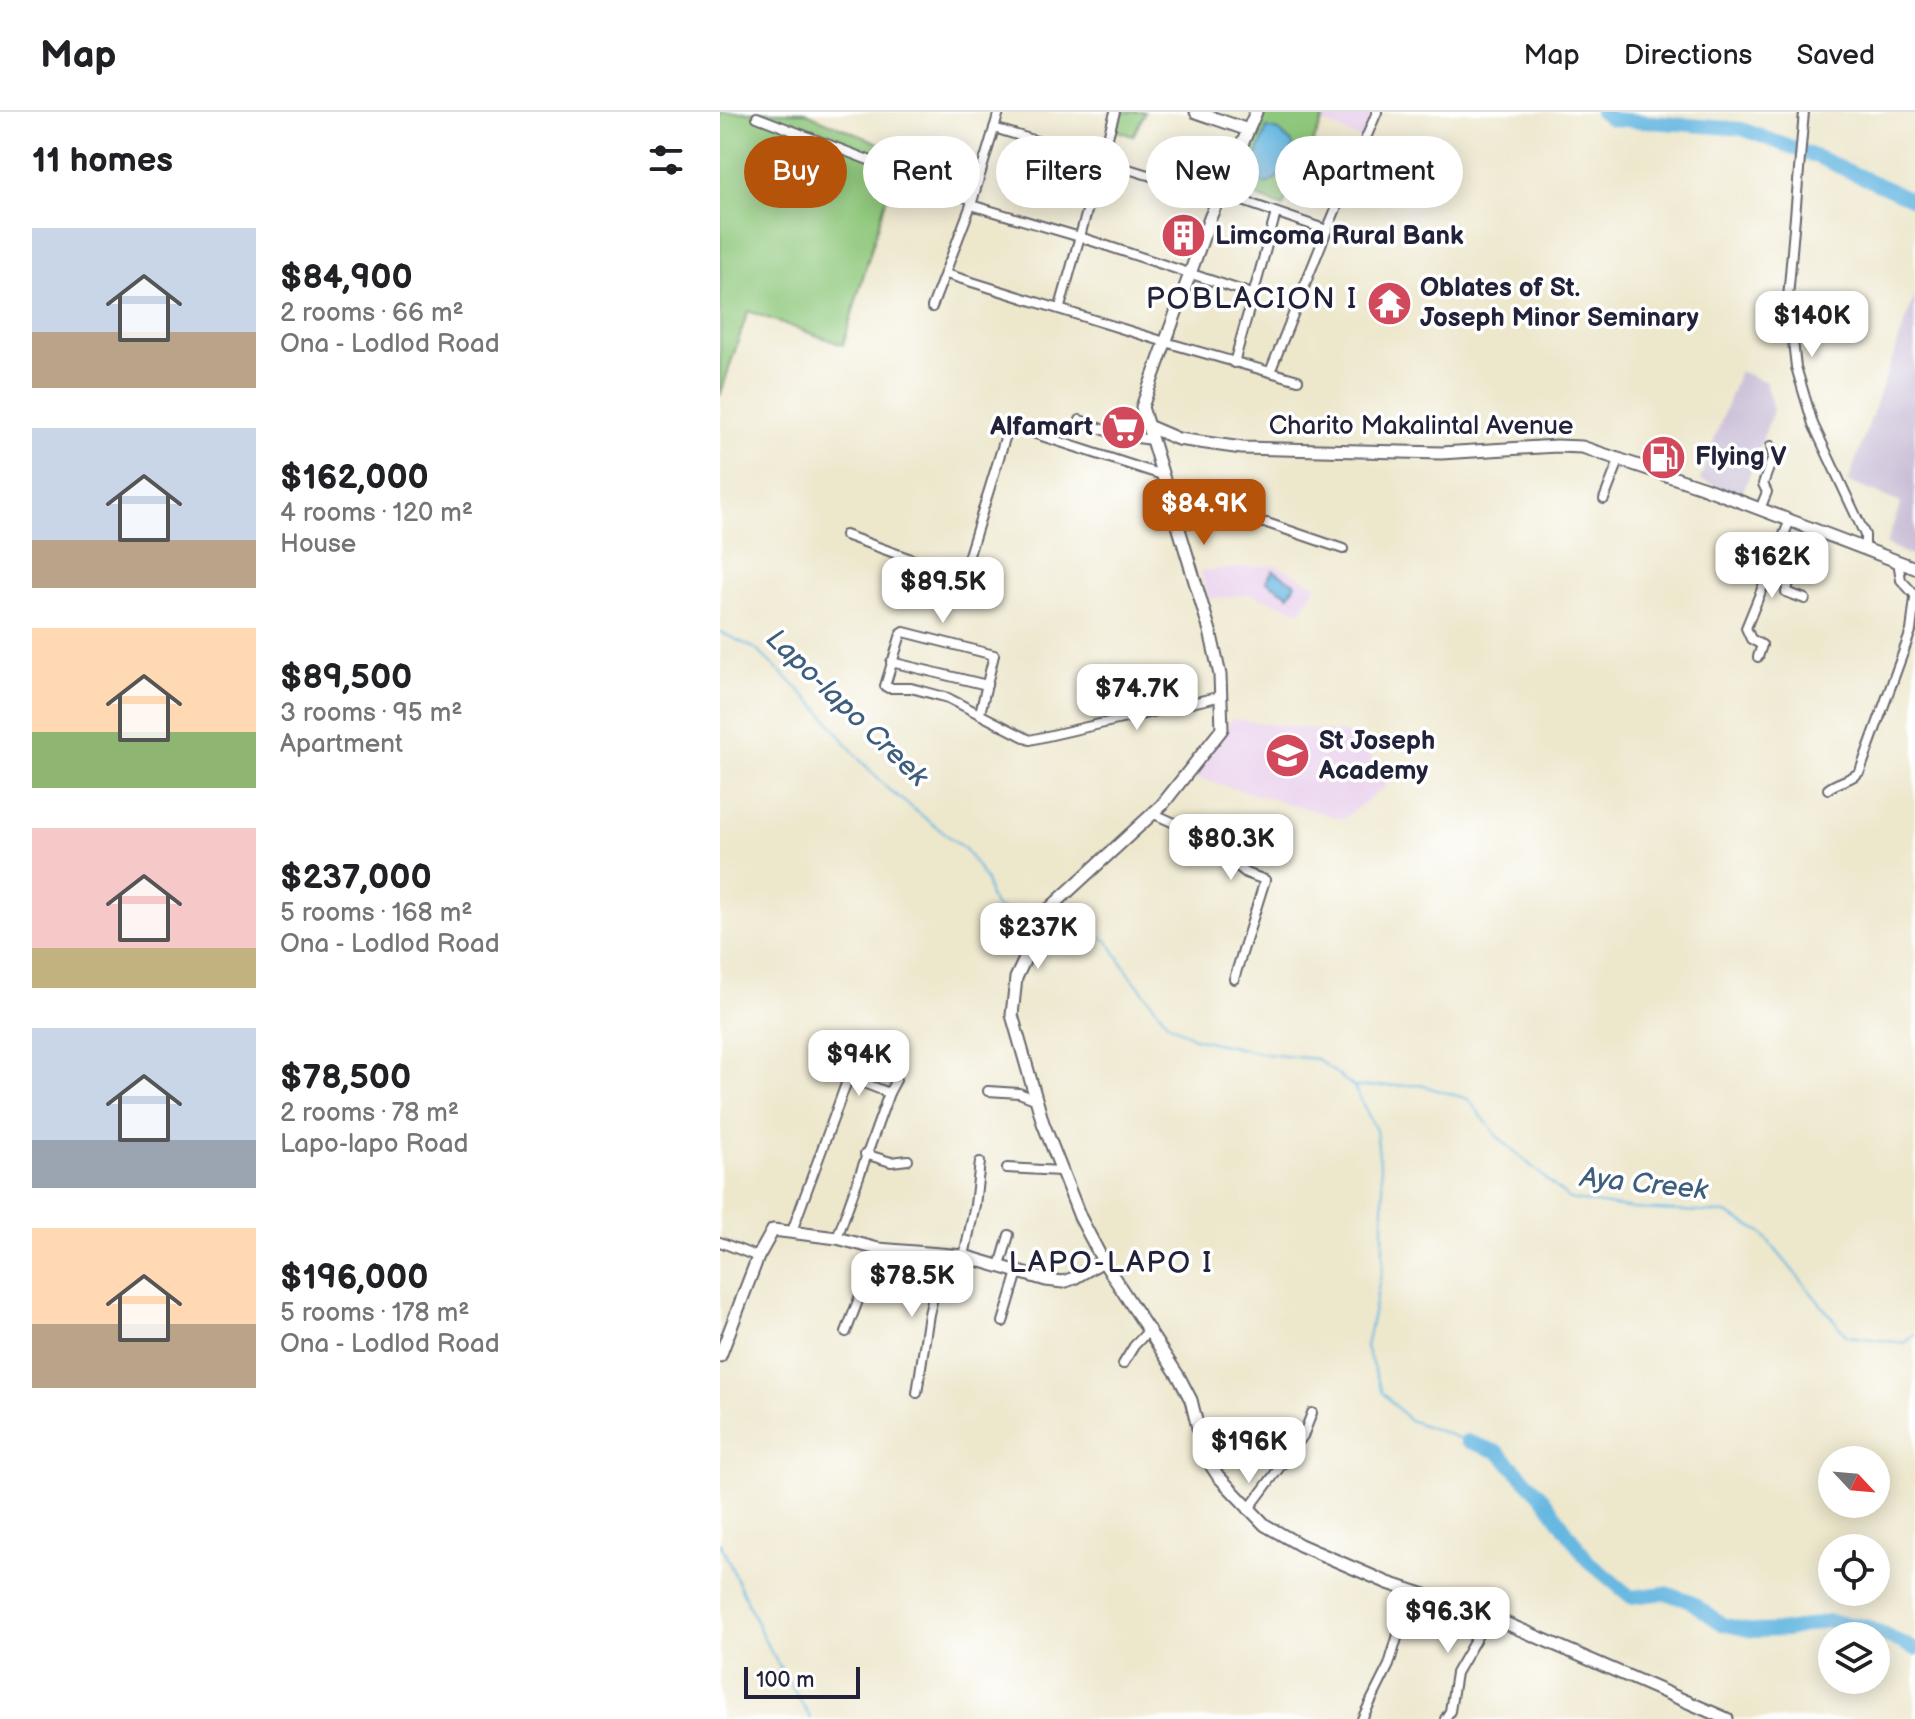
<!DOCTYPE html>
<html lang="en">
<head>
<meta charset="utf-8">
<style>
	:root { --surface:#fff; --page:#f2f2f2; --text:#202124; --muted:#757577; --line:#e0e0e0; --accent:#b45309 }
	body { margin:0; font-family:"Balsamiq Sans",sans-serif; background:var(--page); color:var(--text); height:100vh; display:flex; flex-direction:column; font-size:30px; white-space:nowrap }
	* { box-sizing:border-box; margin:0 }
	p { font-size:26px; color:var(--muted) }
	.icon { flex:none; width:44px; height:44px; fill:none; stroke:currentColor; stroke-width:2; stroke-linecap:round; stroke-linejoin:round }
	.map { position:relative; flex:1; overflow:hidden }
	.drawer { display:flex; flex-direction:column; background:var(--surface); width:720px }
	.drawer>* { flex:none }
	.hud { position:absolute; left:24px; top:24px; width:760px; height:72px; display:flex; gap:16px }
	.needle { width:52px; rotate:116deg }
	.buttons { position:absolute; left:1098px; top:1334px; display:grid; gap:16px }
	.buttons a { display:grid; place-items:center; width:72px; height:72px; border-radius:50%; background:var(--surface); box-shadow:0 4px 20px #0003; font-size:40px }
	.scale { position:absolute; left:24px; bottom:20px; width:116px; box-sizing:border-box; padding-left:8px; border:4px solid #22223b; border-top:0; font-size:22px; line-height:28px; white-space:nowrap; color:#22223b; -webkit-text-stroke:6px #fff; paint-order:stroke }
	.price { position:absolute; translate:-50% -68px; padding:0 18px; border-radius:16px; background:#fff; color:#222; font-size:26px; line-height:52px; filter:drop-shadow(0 2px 4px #0008) }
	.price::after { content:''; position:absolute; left:50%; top:48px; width:24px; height:18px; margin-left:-12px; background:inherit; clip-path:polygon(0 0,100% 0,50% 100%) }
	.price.on { background:var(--accent); color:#fff }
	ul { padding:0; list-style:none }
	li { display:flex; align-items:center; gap:24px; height:200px; padding:0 32px }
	li span { display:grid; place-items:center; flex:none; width:224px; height:160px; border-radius:0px; color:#555 }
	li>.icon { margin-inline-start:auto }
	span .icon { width:96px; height:96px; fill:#fffc; stroke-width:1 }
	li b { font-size:34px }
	h2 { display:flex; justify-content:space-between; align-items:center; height:96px; padding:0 32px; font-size:34px }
	.pill { padding:0 28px; border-radius:36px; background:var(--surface); box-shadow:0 4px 20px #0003; font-size:28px; line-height:72px }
	.pill.on { background:var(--accent); color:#fff }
	header { display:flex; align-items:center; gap:48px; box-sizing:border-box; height:112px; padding:0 40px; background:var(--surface); border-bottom:2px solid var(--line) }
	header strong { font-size:38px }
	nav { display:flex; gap:44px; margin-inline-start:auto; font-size:28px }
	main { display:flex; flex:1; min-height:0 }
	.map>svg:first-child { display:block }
	.built { fill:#ead1ed }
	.industrial { fill:#cabfd7 }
	.green { fill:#8fc87b; stroke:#58755b; stroke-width:2 }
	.water { fill:#66b7e1; stroke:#446c8e; stroke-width:2 }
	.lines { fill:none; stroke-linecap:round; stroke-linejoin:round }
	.stream { stroke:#66b7e1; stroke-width:2 }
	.river { stroke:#66b7e1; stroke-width:14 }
	.street-casing { stroke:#69676e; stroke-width:12 }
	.secondary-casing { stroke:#69676e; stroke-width:15 }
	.street { stroke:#fff; stroke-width:8 }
	.secondary { stroke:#fff; stroke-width:11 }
	.labels { text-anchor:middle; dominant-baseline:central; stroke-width:7; stroke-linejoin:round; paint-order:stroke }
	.poi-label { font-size:26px; font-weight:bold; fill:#22223b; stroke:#fff; text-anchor:start }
	.street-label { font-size:26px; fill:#22223b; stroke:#fff }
	.water-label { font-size:28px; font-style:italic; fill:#3d5e7d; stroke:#fff }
	.quarter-label { font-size:30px; letter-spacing:2px; fill:#22223b; stroke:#fff }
</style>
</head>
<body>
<header>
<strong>Map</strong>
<nav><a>Map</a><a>Directions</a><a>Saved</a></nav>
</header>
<main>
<section class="drawer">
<h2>11 homes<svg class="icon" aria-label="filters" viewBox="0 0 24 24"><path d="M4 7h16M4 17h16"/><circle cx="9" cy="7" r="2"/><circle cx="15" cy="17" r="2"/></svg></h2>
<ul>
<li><span style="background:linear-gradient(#c9d6e8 65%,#b9a48a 0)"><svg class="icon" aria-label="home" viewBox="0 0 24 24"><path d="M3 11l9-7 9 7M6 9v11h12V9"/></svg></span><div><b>$84,900</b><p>2 rooms · 66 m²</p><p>Ona - Lodlod Road</p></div></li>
<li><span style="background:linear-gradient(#c9d6e8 70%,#b9a48a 0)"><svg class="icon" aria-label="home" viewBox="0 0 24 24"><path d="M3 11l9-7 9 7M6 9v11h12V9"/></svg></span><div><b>$162,000</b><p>4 rooms · 120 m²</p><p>House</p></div></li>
<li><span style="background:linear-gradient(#ffd9b3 65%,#8fb573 0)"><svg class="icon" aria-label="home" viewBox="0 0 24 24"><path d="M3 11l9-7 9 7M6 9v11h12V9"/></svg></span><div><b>$89,500</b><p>3 rooms · 95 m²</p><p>Apartment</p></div></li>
<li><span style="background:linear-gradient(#f6c9c9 75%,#c2b280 0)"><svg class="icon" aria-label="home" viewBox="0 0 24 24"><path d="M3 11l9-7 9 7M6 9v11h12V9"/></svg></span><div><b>$237,000</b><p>5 rooms · 168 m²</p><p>Ona - Lodlod Road</p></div></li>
<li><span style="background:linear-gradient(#c9d6e8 70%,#9aa5b1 0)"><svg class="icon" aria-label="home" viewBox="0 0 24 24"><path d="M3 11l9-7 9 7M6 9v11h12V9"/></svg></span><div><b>$78,500</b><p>2 rooms · 78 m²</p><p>Lapo-lapo Road</p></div></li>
<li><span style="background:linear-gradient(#ffd9b3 60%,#b9a48a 0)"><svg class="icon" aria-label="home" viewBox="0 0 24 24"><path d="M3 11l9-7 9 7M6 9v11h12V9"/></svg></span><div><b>$196,000</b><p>5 rooms · 178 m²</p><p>Ona - Lodlod Road</p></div></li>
</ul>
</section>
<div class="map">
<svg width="1195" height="1607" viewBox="0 0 1195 1607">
	<rect width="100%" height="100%" fill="#fff"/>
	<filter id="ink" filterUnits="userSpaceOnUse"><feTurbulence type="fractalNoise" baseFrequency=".0125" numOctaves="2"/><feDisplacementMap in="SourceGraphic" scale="16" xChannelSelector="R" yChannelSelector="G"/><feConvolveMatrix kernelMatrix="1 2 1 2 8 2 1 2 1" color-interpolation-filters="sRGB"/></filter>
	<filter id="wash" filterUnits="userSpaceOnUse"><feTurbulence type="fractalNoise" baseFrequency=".006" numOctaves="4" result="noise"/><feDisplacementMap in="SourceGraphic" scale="32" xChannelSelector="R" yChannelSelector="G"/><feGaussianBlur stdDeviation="1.8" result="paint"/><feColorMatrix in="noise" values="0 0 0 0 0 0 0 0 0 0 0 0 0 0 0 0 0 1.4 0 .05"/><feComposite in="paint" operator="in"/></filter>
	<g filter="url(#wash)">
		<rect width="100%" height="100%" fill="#ede7cc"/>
		<g class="built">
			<polygon points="606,0 652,0 642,27 602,10"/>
			<polygon points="935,330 961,340 954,359 927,350"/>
			<polygon points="557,453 597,474 580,499 529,482 489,487 480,459"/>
			<polygon points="512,607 633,622 670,671 623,707 474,665"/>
		</g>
		<g class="industrial">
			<polygon points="1195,183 1195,446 1166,432 1181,391 1128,370"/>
			<polygon points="1019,259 1046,270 1053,299 1022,383 980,368"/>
		</g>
		<g class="green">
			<polygon points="0,0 84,0 180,40 123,233 28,199 0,284"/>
			<polygon points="400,0 425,0 413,24 395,18"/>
			<polygon points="545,0 606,0 572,80 569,79 563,95 514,76"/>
		</g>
		<g class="water">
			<path d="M547 16 559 19 573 32C573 47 561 68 545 72L539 69 533 54Z"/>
			<polygon points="553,458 576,472 569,483 546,469"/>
		</g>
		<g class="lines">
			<g class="stream">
				<polyline points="0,520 36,537 99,597 139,647 169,678 246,738 266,768 270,785 275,794 294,804 314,809"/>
				<polyline points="332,814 369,818 388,829 410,863 448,911 474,926 545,942 597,947 634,975 656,1018 663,1077 663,1153 646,1235 662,1280 689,1308 747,1329"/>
				<polyline points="635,975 700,973 748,987 778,1025 849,1087 913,1097 1006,1101 1041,1120 1127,1224 1184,1231 1195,1222"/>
				<polyline points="0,1431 48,1535 91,1607"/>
			</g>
			<g class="river">
				<polyline points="881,0 892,7 1022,17 1100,46 1195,89"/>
				<polyline points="747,1329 778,1340 824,1387 868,1449 911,1485 945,1481 968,1488 1002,1512 1033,1519 1067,1518 1107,1509 1145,1514 1195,1537"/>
			</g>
		</g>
	</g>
	<g filter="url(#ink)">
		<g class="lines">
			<defs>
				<g id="street">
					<polyline points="1084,0 1068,186 1076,255 1093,312 1145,423 1145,438"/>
					<polyline points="37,5 252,88"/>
					<polyline points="274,16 500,85 514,86 607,118"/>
					<polyline points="251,93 360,125 535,183"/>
					<polyline points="226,162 445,230 578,268"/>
					<polyline points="212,195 251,93 279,0"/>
					<polyline points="340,195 395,0"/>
					<polyline points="514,251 556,101"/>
					<polyline points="550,260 607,118 657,0"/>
					<polyline points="360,308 396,323 432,328"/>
					<polyline points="884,387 900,346"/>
					<polyline points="1040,397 1047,380 1043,372 1053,345 1051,334"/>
					<polyline points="459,411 547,411 623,437"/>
					<polyline points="125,423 232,462 240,461 245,456 286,323 297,316 442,363"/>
					<polyline points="1054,447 1075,454 1066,480 1085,487"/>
					<polyline points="1178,449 1181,468 1195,483"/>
					<polyline points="1038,545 1042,533 1031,527 1026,516 1070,408"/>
					<polyline points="171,550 267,573"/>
					<polyline points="260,601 274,543 184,520 181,522 165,574 168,576 191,576 228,586 310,628 502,584"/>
					<path d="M1108 677C1118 669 1133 668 1140 659L1191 519 1195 486"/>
					<polyline points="432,701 499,731 497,744 516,753 526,761 545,768 514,867"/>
					<polyline points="268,979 299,981 317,988"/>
					<polyline points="169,981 176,968"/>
					<polyline points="145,1042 171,1050 188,1048"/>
					<polyline points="287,1056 340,1059"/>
					<polyline points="72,1119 127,969 131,966 169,981 117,1126"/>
					<polyline points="0,1130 38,1145"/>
					<polyline points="244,1144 255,1093 260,1050"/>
					<polyline points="280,1154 289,1123"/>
					<polyline points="283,1210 298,1160"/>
					<polyline points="126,1220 158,1137"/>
					<polyline points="403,1252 414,1234 430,1217"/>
					<polyline points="197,1281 209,1202 224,1141"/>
					<polyline points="528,1398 583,1324 592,1301"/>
					<polyline points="642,1607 669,1553 691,1479"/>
					<polyline points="725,1607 730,1599 736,1561 769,1504"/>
				</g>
				<g id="secondary">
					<polyline points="476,0 528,18"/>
					<polyline points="536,0 490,106 422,295 490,519 500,563 502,617 442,693 328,798 296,866 292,903 323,1011 360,1105 383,1149 459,1265 471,1288 485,1344 498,1364 545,1413 580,1433 668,1471 769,1504 1007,1607"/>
					<polyline points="430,315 458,327 522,336 721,341 837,334 862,335 982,375 1195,456"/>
					<polyline points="0,1244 38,1145 53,1118 117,1126 158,1137 244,1144 326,1168 343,1170 354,1166 383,1149"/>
				</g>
			</defs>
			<use href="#street" class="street-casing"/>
			<use href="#secondary" class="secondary-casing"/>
			<use href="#street" class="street"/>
			<use href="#secondary" class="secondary"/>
		</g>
	</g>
	<defs>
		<symbol id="building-disc" viewBox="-11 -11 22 22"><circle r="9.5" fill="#d1495b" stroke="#fff"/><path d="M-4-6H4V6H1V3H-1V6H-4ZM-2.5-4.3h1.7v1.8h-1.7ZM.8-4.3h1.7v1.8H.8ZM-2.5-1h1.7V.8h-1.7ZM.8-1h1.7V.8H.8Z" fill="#fff"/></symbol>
		<symbol id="temple-disc" viewBox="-11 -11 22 22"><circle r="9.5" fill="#d1495b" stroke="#fff"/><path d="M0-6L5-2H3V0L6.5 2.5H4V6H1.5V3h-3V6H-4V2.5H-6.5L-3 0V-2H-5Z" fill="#fff"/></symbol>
		<symbol id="supermarket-disc" viewBox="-11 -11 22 22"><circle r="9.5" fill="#d1495b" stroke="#fff"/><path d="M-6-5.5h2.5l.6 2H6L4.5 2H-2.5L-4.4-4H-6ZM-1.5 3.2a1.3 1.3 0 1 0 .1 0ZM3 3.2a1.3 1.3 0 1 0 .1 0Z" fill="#fff"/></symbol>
		<symbol id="fuel-disc" viewBox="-11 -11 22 22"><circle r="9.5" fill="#d1495b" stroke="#fff"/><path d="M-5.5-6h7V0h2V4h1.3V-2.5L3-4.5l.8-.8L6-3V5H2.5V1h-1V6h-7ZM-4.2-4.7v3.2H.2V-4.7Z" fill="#fff"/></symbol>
		<symbol id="school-disc" viewBox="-11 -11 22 22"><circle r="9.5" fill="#d1495b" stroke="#fff"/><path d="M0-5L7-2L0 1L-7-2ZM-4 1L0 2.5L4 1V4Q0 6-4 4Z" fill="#fff"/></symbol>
	</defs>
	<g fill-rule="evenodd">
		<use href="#building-disc" x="438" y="98" width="51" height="51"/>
		<use href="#temple-disc" x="644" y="166" width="51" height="51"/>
		<use href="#supermarket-disc" x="378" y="290" width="51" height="51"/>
		<use href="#fuel-disc" x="918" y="320" width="51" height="51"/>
		<use href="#school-disc" x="542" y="618" width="51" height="51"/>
	</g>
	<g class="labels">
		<g class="poi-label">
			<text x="495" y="124">Limcoma Rural Bank</text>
			<text x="700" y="176">Oblates of St.<tspan x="700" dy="30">Joseph Minor Seminary</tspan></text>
			<text x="373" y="315" text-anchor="end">Alfamart</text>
			<text x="975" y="345">Flying V</text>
			<text x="599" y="629">St Joseph<tspan x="599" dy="30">Academy</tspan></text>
		</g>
		<g class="street-label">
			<text x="701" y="314">Charito Makalintal Avenue</text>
		</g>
		<g class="water-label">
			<text transform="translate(127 596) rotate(44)">Lapo-lapo Creek</text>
			<text transform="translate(924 1072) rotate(6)">Aya Creek</text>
		</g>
		<g class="quarter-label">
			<text x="532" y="187">POBLACION I</text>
			<text x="391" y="1151">LAPO-LAPO I</text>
		</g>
	</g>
</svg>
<div class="buttons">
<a><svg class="needle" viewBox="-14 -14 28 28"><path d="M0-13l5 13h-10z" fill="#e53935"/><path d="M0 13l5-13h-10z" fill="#757577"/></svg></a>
<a><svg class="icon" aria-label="locate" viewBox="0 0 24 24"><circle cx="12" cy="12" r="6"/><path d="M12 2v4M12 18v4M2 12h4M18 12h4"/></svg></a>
<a><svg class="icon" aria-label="layers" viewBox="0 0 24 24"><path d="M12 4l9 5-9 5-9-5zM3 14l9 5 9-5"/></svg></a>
</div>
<div class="scale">100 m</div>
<b class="price" style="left:1092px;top:247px">$140K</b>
<b class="price on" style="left:484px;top:435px">$84.9K</b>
<b class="price" style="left:1052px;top:488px">$162K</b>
<b class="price" style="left:223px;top:513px">$89.5K</b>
<b class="price" style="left:417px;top:620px">$74.7K</b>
<b class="price" style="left:511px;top:770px">$80.3K</b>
<b class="price" style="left:318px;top:859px">$237K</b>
<b class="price" style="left:139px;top:986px">$94K</b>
<b class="price" style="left:192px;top:1207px">$78.5K</b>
<b class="price" style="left:529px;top:1373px">$196K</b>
<b class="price" style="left:728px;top:1543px">$96.3K</b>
<div class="hud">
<a class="pill on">Buy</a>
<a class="pill">Rent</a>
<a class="pill">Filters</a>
<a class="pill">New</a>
<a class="pill">Apartment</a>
</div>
</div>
</main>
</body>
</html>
